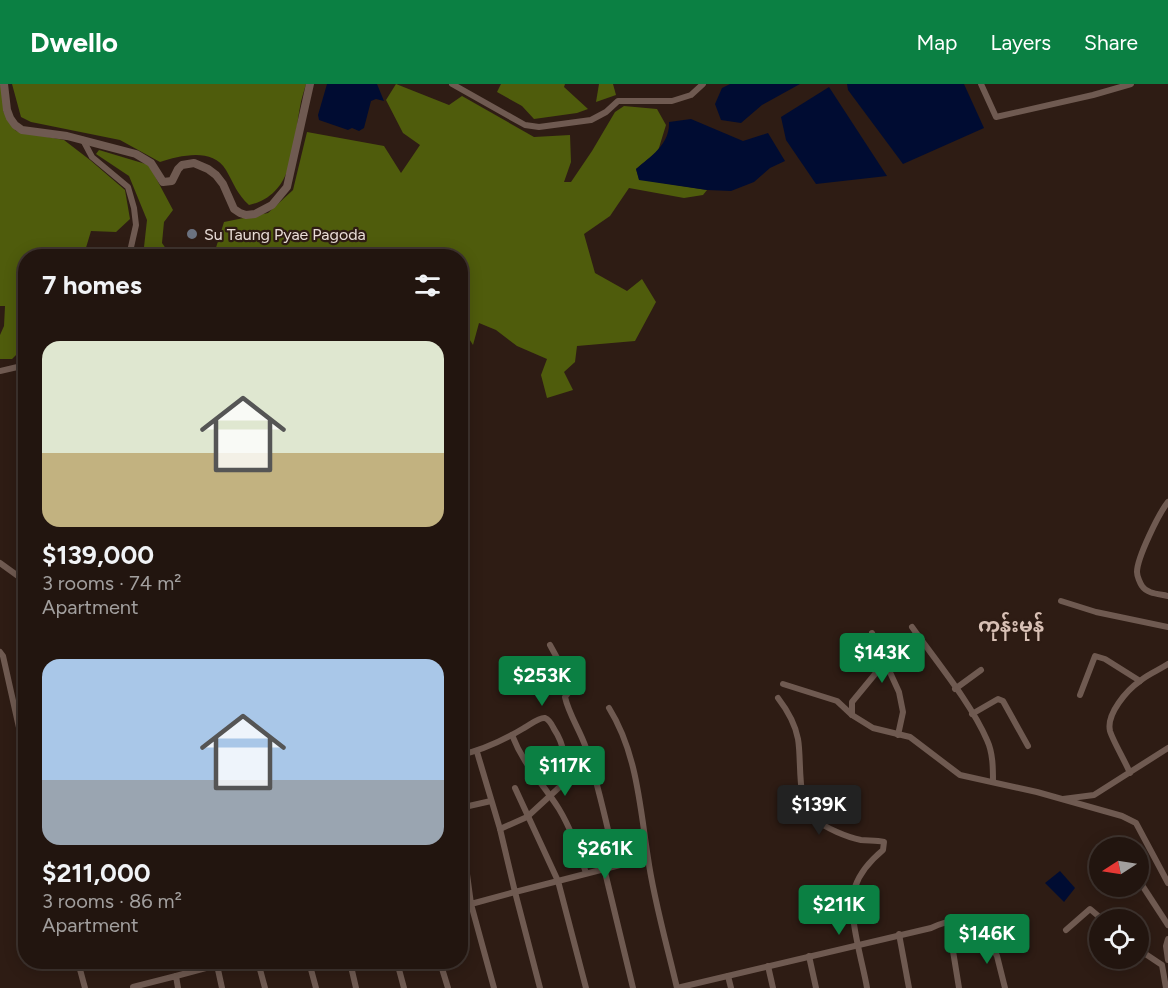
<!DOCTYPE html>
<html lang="en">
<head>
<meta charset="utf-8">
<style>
	:root { --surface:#22150f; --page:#2a1e18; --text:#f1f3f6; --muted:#a29f9e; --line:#3f342f; --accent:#0b8043 }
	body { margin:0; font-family:Figtree,"Noto Sans Myanmar",sans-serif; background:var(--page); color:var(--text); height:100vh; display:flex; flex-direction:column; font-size:22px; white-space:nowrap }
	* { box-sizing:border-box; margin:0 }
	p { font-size:20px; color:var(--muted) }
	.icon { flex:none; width:33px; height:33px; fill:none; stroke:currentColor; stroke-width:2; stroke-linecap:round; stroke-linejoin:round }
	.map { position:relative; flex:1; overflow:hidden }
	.side { position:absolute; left:18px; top:165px; width:450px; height:720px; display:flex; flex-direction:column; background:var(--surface); border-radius:24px; box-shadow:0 3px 15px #0003,0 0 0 2px var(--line) }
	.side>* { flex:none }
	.needle { width:39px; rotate:258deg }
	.buttons { position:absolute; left:1089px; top:753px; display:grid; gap:12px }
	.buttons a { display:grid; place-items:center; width:60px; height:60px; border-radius:50%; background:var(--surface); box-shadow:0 3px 15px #0003,0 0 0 2px var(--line); font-size:30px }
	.price { position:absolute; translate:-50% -51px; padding:0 14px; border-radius:6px; background:var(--accent); color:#fff; font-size:20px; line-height:39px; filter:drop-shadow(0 2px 3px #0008) }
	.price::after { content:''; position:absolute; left:50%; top:36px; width:18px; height:14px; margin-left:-9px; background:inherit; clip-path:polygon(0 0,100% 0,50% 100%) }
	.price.current { background:#222; color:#fff }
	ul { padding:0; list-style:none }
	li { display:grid; align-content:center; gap:12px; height:318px; padding:0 24px }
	li span { display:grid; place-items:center; height:186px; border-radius:18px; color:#555 }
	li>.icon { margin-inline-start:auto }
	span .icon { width:108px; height:108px; fill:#fffc; stroke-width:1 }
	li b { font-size:26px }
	h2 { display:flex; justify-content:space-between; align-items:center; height:72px; padding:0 24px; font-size:26px }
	header { display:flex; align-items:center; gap:36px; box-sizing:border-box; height:84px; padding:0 30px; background:var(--accent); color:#fff }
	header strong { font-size:28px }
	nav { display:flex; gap:33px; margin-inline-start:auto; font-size:21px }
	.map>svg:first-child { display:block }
	.forest { fill:#4f5c0c }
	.water { fill:#000c32 }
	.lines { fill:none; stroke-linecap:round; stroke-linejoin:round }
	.minor { stroke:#6f5a51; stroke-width:6 }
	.secondary { stroke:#6f5a51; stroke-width:8 }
	.worship-dot { fill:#6b7280; stroke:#2e1c14; stroke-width:2 }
	.labels { text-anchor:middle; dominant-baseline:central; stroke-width:4.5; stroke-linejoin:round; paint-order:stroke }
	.poi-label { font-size:16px; fill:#e9ddd7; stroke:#2e1c14; text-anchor:start }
	.quarter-label { font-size:20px; font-weight:bold; fill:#d8c0b5; stroke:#2e1c14 }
</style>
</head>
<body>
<header>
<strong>Dwello</strong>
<nav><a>Map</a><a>Layers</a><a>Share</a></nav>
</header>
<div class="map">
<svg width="1168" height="904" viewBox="0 0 1168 904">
	<rect width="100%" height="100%" fill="#2e1c14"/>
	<g class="forest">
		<polygon points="0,0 3,6 3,27 16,47 64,56 90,76 125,106 130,135 116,148 91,147 85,167 74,172 26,172 25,262 12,275 0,275 0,251 4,242 5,222 0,222"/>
		<path d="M12 0H306C304 8 301 15 300 23 293 60 295 111 249 121 237 110 234 100 226 86 212 63 180 72 160 78L120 56 31 38 21 33Z"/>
		<polygon points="396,0 449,21 462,12 534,53 570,51 571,78 564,98 571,98 592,67 615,28 624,22 657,25 666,41 658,67 636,85 639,95 707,106 703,111 684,114 629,104 610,132 584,150 595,189 627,207 642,195 656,218 635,257 577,262 575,278 564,288 573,306 547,314 541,291 547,275 517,262 496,246 479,239 473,261 461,242 460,172 210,172 214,170 224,138 268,129 293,106 307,48 384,62 401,89 420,61 403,49 386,16"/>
		<polygon points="501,0 565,0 564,3 588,25 577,29 534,35 522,22 497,8"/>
		<polygon points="599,0 613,0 616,11 596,18"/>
		<polygon points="99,66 149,81 173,126 164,138 162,159 171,172 143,172 147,136 129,92 96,70"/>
	</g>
	<g class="water">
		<polygon points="327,0 377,0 384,17 376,15 371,17 364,44 359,47 352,44 348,46 319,36 318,31"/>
		<polygon points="730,0 800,0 762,21 741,39 721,36 715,20 722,4"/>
		<polygon points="847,0 964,0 984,44 903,80 848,6"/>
		<polygon points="829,3 887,92 816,100 786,56 781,33"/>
		<path d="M691 35 743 57 768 49 785 77 770 84 754 98 731 107 707 106 639 96 636 85C651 72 670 60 669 38Z"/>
		<polygon points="1060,787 1075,804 1064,818 1045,799"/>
	</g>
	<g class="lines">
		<g class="minor">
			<polyline points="452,0 525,41 539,43 591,36 606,28 618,17 672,17 691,11 703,0"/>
			<polyline points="981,0 996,33 1093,11 1131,0"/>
			<polyline points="83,56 92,73 128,103 134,124 136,141 129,172"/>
			<polyline points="0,287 26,281"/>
			<path d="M1168 418C1159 429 1137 474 1137 488 1137 492 1140 499 1142 502 1147 510 1160 510 1168 512"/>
			<polyline points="0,479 18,492 26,491"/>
			<polyline points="1061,517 1096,528 1168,543"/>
			<path d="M912 543C936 577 971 619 987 656 993 669 993 684 993 698"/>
			<polyline points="872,549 899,608 903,628 898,651"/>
			<path d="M550 561 573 603 565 613C569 631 580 646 586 664 599 702 607 742 616 781"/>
			<polyline points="0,568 3,572 20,648 26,684"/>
			<polyline points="783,600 837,617 852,631 873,644 910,653 960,691 1037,708 1122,732 1136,739 1168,799"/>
			<polyline points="955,605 981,586"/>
			<polyline points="1080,611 1095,572 1105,575 1140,597"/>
			<path d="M778 614C788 627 795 639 798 655 802 677 796 721 814 735 826 744 846 753 861 756 868 757 876 756 884 758L883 766C871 776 860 788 855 803 846 826 863 879 867 904"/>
			<path d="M609 624C637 669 640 723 648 774 654 817 667 861 677 904"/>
			<polyline points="972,630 998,615 1003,617 1028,662"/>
			<polyline points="852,631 852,618 885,578 922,556"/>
			<path d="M512 651C524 682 542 698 559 725 571 745 579 767 586 789"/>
			<polyline points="477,668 500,745 515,808 558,797 586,904"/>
			<path d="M460 671C483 666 504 656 524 644 530 641 539 633 545 634 550 636 552 641 554 645 565 661 566 679 565 698"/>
			<path d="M1130 689C1125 677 1113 657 1110 647 1106 630 1127 606 1140 597 1148 590 1159 586 1168 580"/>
			<polyline points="515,704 558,797 647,774"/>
			<polyline points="1063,715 1094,711 1168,664"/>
			<polyline points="460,724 491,717"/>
			<polyline points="460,738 471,820 515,808 540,904"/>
			<polyline points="500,745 527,733 565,698 590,680"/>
			<polyline points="604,784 633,904"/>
			<polyline points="1138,795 1168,841"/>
			<polyline points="1122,810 1125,802"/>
			<polyline points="460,823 471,820 494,904"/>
			<polyline points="948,836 959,904"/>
			<polyline points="1066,846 1090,825 1103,836"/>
			<polyline points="899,850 909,904"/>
			<polyline points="1168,855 1166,862 1168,876"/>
			<polyline points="1138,865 1162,881 1166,904"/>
			<polyline points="809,872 816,904"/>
			<polyline points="78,878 85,904"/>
			<polyline points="258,878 265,904"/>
			<polyline points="309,878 316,904"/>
			<polyline points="350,878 356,904"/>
			<polyline points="397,878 404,904"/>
			<polyline points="440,878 448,904"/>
			<polyline points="217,881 234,878"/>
			<polyline points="768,882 773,904"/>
			<polyline points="176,892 217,881 222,904"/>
			<polyline points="728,892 731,904"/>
			<polyline points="133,903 176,892 178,904"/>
			<path d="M677 904 931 844C953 834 960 836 983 845L997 872 1005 904"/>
		</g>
		<polyline class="secondary" points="4,0 7,26 10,34 15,41 22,46 67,52 136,70 151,79 163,98 172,97 178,85 182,81 194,79 208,85 216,91 223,100 234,125 240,129 246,131 255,130 272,121 287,103 310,0"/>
	</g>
	<circle class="worship-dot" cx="192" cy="150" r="6"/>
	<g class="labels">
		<g class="poi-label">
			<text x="204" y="150">Su Taung Pyae Pagoda</text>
		</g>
		<g class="quarter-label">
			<text x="1011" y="541">ကုန်းမုန်</text>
		</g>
	</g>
</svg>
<div class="buttons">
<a><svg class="needle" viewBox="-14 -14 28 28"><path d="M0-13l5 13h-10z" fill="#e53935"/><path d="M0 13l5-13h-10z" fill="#a29f9e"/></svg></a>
<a><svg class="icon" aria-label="locate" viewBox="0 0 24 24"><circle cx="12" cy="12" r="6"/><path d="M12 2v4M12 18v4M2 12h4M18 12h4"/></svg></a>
</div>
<b class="price" style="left:882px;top:600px">$143K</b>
<b class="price" style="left:542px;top:623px">$253K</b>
<b class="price" style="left:565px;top:713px">$117K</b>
<b class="price current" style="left:819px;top:752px">$139K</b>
<b class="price" style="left:605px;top:796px">$261K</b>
<b class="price" style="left:839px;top:852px">$211K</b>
<b class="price" style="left:987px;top:881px">$146K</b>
<section class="side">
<h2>7 homes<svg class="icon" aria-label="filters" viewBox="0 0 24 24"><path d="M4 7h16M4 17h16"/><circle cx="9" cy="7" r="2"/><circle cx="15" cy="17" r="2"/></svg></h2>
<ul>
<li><span style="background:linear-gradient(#dfe7d0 60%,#c2b280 0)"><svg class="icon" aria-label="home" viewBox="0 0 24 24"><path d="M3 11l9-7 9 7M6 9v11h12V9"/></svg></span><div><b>$139,000</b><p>3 rooms · 74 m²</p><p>Apartment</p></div></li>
<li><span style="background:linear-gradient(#a9c7e8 65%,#9aa5b1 0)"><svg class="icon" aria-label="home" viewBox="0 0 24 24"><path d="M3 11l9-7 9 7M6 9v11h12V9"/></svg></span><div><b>$211,000</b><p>3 rooms · 86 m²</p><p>Apartment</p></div></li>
</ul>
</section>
</div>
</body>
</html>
